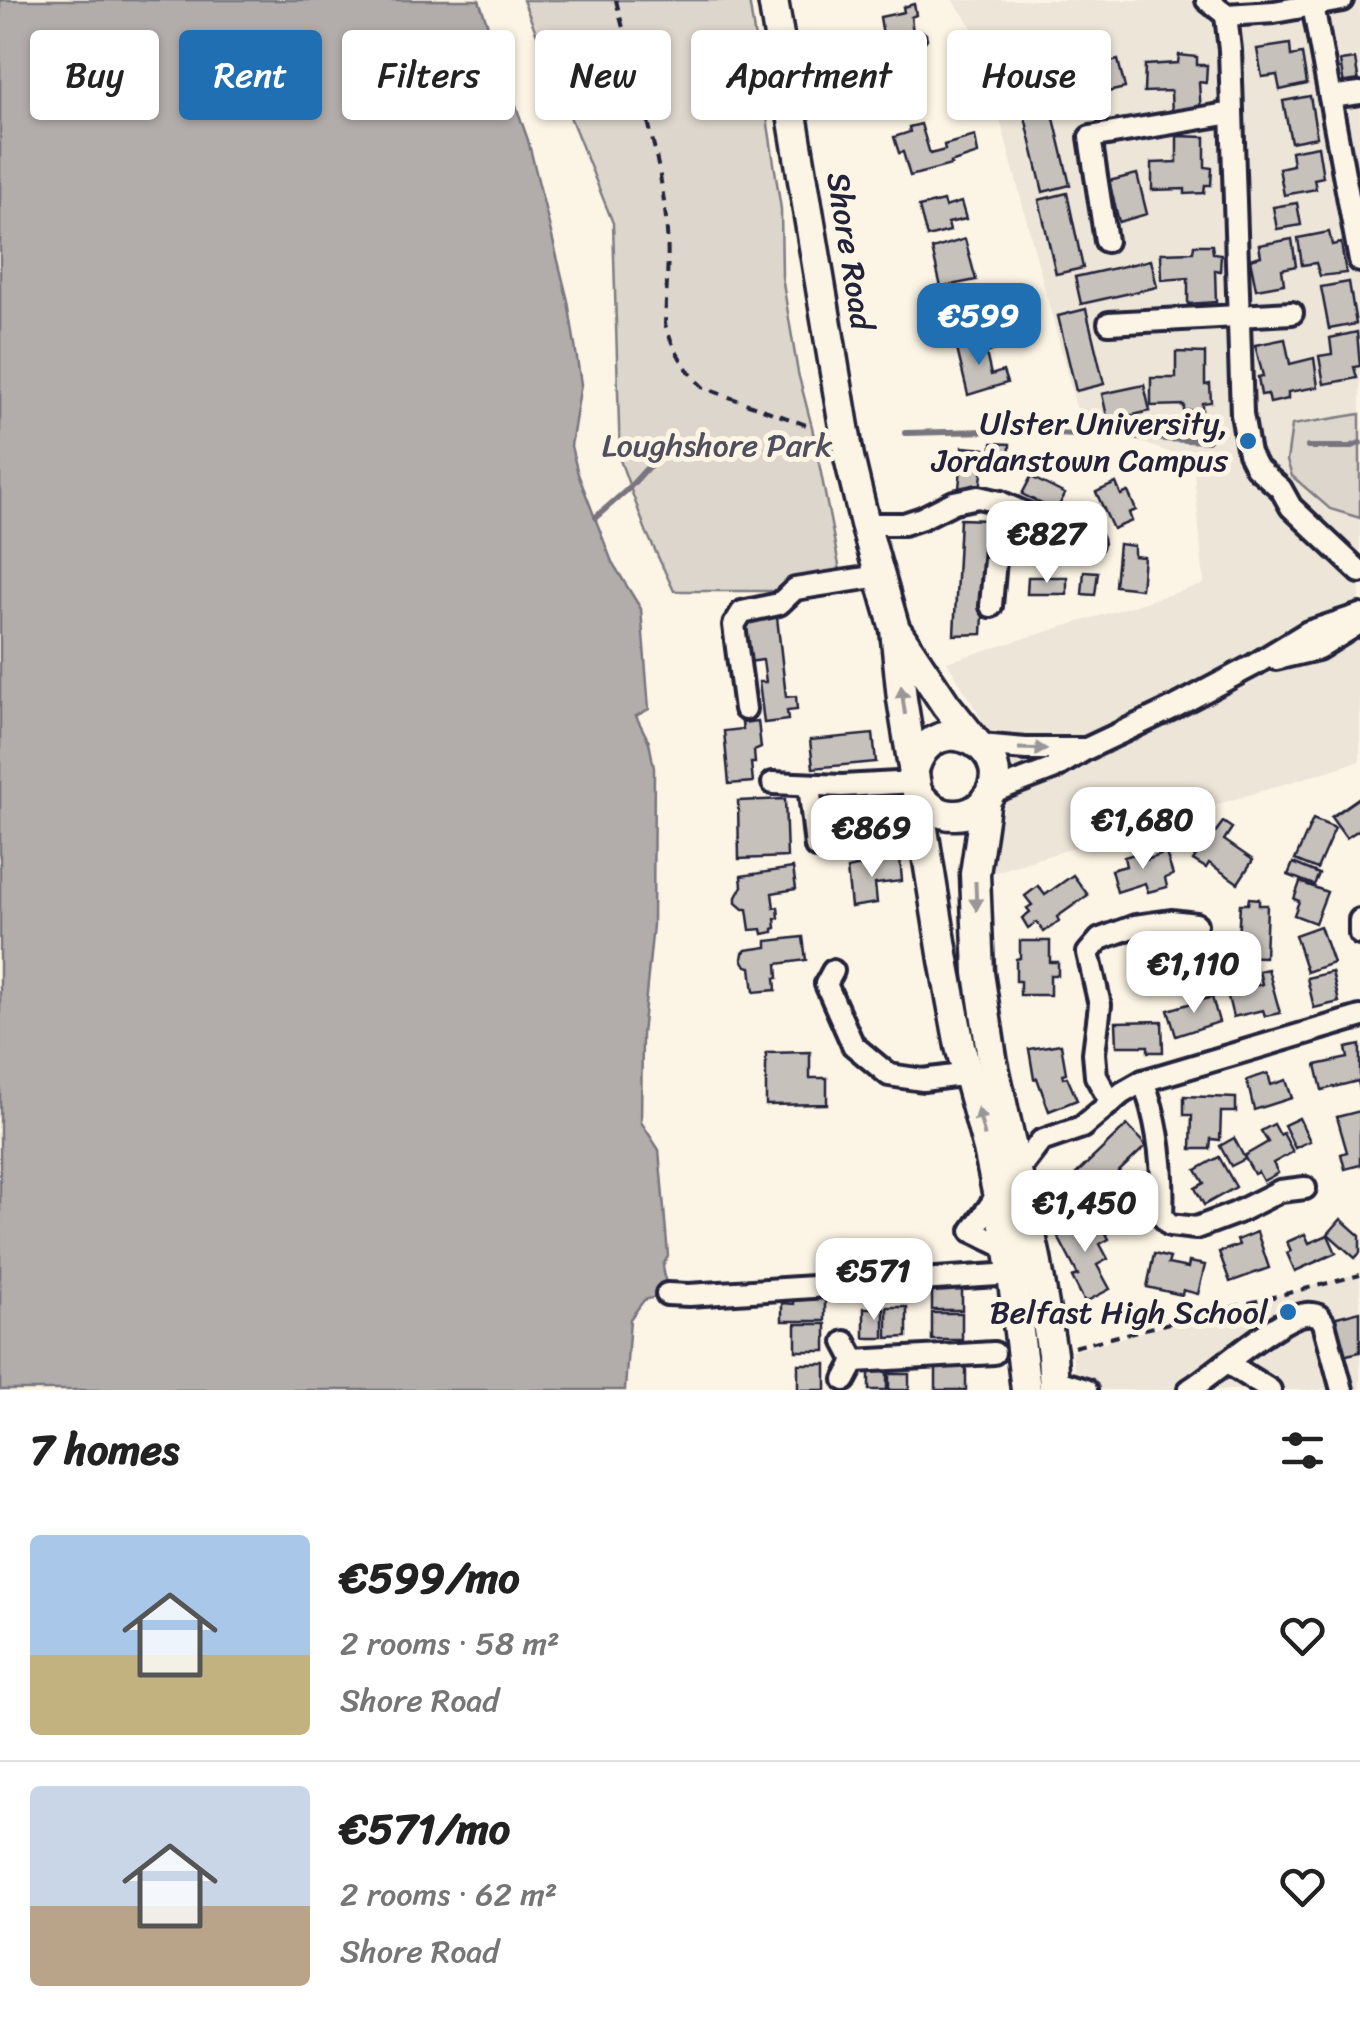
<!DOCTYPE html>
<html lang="en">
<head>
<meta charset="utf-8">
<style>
	:root { --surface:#fff; --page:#f6f6f6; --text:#222; --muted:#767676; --line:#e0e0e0; --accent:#1f6fb2 }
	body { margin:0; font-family:Sriracha,sans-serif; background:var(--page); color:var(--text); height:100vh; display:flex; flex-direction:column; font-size:38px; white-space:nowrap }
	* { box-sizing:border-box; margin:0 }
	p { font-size:32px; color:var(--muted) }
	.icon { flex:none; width:55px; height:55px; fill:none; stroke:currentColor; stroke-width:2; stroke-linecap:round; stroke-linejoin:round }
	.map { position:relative; height:1390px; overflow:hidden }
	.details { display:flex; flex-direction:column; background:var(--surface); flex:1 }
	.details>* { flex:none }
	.guide { position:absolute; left:30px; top:30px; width:1300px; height:90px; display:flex; gap:20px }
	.price { position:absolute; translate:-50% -85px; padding:0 22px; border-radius:20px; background:#fff; color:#222; font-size:32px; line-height:65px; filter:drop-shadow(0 2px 5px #0008) }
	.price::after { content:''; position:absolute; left:50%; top:60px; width:30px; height:22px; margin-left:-15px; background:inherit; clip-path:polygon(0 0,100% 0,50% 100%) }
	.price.active { background:var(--accent); color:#fff }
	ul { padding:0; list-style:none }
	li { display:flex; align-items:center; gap:30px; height:250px; padding:0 30px }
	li+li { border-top:2px solid var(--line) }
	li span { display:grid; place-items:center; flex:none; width:280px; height:200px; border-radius:10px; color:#555 }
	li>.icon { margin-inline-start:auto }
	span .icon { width:120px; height:120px; fill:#fffc; stroke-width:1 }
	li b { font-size:42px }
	h2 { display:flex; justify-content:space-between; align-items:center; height:120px; padding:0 30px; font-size:42px }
	.tag { padding:0 35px; border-radius:10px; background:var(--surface); box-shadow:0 2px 8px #0004; font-size:35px; line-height:90px }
	.tag.active { background:var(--accent); color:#fff }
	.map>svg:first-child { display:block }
	.built { fill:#ece5d8 }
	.green { fill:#dcd6cc; stroke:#7f7c84; stroke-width:2.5 }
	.water { fill:#b2adab; stroke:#78757e; stroke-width:2.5 }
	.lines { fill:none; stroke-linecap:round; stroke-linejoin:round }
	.stream { stroke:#78757e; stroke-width:6 }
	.building { fill:#c6c1bb; stroke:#22223b; stroke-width:2.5 }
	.minor-casing { stroke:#22223b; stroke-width:28 }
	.highway-casing { stroke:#22223b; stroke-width:35 }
	.path { stroke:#22223b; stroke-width:4; stroke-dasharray:10 8; stroke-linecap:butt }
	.minor { stroke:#fcf5e5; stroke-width:20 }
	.highway { stroke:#fcf5e5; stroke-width:28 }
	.oneway { fill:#9a9698 }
	.poi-dot { fill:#1f6fb2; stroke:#fcf5e5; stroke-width:4 }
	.labels { text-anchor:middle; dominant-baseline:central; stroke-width:10; stroke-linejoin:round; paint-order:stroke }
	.street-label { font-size:32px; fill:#22223b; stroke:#fcf5e5 }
	.poi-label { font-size:32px; fill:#22223b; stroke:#fcf5e5; text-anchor:end }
	.park-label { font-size:32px; fill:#504f5f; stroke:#fcf5e5 }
</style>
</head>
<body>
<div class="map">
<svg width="1360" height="1390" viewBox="0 0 1360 1390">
	<rect width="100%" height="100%" fill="#fcf5e5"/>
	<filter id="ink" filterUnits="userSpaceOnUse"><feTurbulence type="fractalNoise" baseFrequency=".01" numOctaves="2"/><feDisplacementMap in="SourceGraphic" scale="20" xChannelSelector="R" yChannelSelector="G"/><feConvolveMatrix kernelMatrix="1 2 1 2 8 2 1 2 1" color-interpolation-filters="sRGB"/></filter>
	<g filter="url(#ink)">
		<g class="built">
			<polygon points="953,0 1360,0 1360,761 988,874 1013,770 947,662 1204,584 1193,460 1080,422 978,36"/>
			<polygon points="1360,1273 1360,1390 1076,1390 1072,1351"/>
		</g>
		<g class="green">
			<polygon points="523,0 749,0 781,209 782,277 798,373 812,427 844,591 674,591 646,531 620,460 613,223"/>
			<polygon points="1360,414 1360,518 1330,509 1292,476 1287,461 1292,425"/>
		</g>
		<polygon class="water" points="0,0 479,0 528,140 568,301 581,384 571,446 578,474 612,562 641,609 649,709 636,716 649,742 654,768 653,925 642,1035 641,1122 659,1150 668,1256 663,1265 667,1294 644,1300 630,1319 625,1390 0,1390"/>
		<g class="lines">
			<g class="stream">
				<polyline points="905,433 988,431 1208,441"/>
				<polyline points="1308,447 1350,447 1360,443"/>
				<polyline points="596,517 628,489 648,467 678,444 705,439"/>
			</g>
		</g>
		<g class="building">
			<polygon points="914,4 916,15 911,17 913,33 922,31 926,34 927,39 924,43 915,44 918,68 888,72 885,49 883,49 881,42 884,41 880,17 904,12 903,7"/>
			<polygon points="1290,44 1291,56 1302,54 1307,84 1280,90 1277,75 1262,77 1257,49"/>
			<polygon points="1179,55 1197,57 1197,65 1207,65 1206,83 1199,82 1201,114 1172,116 1171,91 1144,92 1145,65 1178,63"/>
			<polygon points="1355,59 1359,83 1344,85 1340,61"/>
			<polygon points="1118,60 1125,88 1046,106 1039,79"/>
			<polygon points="1037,84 1042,105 1021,110 1016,88"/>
			<polygon points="1310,96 1317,137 1291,142 1283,101"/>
			<polygon points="1052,110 1070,185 1043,192 1025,117"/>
			<polygon points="921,124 930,154 945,150 944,145 975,136 978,154 950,163 951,165 910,176 903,152 899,153 894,137 910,132 909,127"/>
			<polygon points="1177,136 1205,137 1205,167 1212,168 1211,185 1205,185 1204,193 1185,194 1185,189 1152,190 1152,163 1177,162"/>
			<polygon points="1318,146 1323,177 1314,179 1316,189 1284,195 1279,168 1293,165 1291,151"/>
			<polygon points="1137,174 1147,214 1119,222 1109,181"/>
			<polygon points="1067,193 1083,268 1056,274 1039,200"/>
			<polygon points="943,201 945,207 961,202 966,219 948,223 950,231 927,237 919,207"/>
			<polygon points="1297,203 1301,225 1277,229 1273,207"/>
			<polygon points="1329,232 1332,245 1341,243 1346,273 1320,276 1316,263 1302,265 1298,238"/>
			<polygon points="965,239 976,280 941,287 932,249"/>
			<polygon points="1292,239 1296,266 1282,269 1284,284 1256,289 1250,259 1261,256 1259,245"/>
			<polygon points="1194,245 1212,245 1213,253 1221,254 1220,271 1215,270 1216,302 1188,304 1188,278 1162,280 1161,253 1193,252"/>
			<polygon points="1151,260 1157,287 1081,304 1075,277"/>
			<polygon points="1349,282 1356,324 1329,329 1321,287"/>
			<polygon points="984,292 991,330 983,332 984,337 956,344 946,301"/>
			<polygon points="1086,309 1104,384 1076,391 1058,316"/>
			<polygon points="1357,332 1360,366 1354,367 1357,378 1324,384 1319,356 1332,354 1330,338"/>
			<polygon points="992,339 995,350 986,353 991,375 1003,371 1007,383 968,395 957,349"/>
			<polygon points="1285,339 1290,364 1314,358 1318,387 1288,392 1288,399 1270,403 1268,394 1261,395 1258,377 1263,376 1255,345"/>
			<polygon points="1176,352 1205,353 1205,385 1210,384 1211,402 1202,403 1202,410 1184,411 1184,405 1151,406 1151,378 1176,378"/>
			<polygon points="1144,385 1150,411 1108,421 1102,394"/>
			<polygon points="992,443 1010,444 1009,465 991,465"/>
			<polygon points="963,447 985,449 980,490 959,488"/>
			<polygon points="1031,477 1065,494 1056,511 1022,494"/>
			<polygon points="1116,483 1121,495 1128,492 1136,510 1129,513 1132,521 1113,529 1096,492"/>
			<polygon points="960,519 988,520 982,634 954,635"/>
			<polygon points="1119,544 1134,546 1134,556 1144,557 1141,589 1115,586"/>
			<polygon points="1084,571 1098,572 1095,595 1082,594"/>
			<polygon points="1028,577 1067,577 1067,594 1027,594"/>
			<polygon points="777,617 786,697 796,696 797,710 787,711 788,720 764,723 759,682 766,682 763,660 748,662 743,621"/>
			<polygon points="758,721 761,748 754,751 755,763 751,763 753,782 729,784 724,731 743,729 742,723"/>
			<polygon points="873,734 876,762 813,768 810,740"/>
			<polygon points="1360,797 1360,829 1346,838 1331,817"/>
			<polygon points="785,799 787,857 739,859 738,801"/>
			<polygon points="1313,819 1335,828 1317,869 1295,860"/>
			<polygon points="1223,822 1232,828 1224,840 1253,860 1238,883 1209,863 1206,868 1193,860 1212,832 1214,834"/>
			<polygon points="1144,851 1146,860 1166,853 1173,875 1165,878 1167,887 1148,892 1145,883 1117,892 1111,870 1126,866 1124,857"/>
			<polygon points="900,858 902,881 875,884 877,903 851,907 847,869"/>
			<polygon points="1293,863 1319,874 1314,885 1288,875"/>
			<polygon points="793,868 796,889 772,893 774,908 778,907 779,918 775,919 776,928 773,929 773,932 763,934 762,929 750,930 747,909 743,909 736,903 736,897 742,886 741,876"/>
			<polygon points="1073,875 1088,895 1057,917 1059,921 1044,932 1037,922 1028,928 1022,918 1030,912 1027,908 1032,905 1025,896 1038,886 1045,895"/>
			<polygon points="1300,882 1327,892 1315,923 1294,915 1299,901 1294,899"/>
			<polygon points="1249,898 1259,899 1259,905 1267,905 1265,957 1232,956 1232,941 1238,941 1240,904 1248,904"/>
			<polygon points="1320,926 1333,963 1307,972 1295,935"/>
			<polygon points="1172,932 1176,944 1164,947 1173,976 1148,984 1135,942"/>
			<polygon points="803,937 806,960 777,964 778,978 775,978 776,990 754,992 751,967 746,966 742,959 743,953 746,950 767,947 767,941"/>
			<polygon points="1020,941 1050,941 1050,962 1058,962 1058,975 1050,975 1050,995 1020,995 1020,981 1016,981 1016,959 1020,958"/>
			<polygon points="1268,969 1280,1013 1265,1016 1263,1010 1233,1017 1227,993 1262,984 1259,971"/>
			<polygon points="1332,972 1339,1002 1314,1008 1307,978"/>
			<polygon points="1212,997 1219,1022 1176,1036 1168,1010"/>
			<polygon points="1162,1021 1163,1052 1148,1052 1148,1046 1117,1046 1116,1022"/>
			<polygon points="1061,1044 1066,1073 1062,1074 1063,1078 1067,1077 1077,1100 1049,1111 1037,1078 1034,1079 1029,1049"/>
			<polygon points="1360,1045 1360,1090 1358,1081 1322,1090 1316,1065 1348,1058 1346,1048"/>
			<polygon points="810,1052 810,1078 827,1078 827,1104 766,1105 766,1053"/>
			<polygon points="1268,1073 1271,1085 1286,1080 1292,1098 1254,1110 1247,1080"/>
			<polygon points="1184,1096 1236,1098 1236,1112 1221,1112 1220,1140 1211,1139 1210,1149 1191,1149 1192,1115 1184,1115"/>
			<polygon points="1360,1111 1360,1165 1345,1169 1341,1154 1347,1152 1337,1117"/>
			<polygon points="1299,1118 1310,1141 1295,1148 1284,1125"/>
			<polygon points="1274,1124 1280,1135 1283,1133 1293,1152 1273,1163 1278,1173 1263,1181 1258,1172 1254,1174 1244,1156 1268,1142 1261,1131"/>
			<polygon points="1127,1125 1146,1146 1094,1195 1075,1175"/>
			<polygon points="1234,1138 1245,1159 1231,1166 1220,1146"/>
			<polygon points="1219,1157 1236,1187 1204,1205 1195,1188 1204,1183 1196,1170"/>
			<polygon points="1085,1213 1094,1232 1103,1228 1109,1239 1100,1244 1108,1259 1097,1265 1110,1289 1085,1302 1072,1277 1078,1275 1054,1229"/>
			<polygon points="1341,1219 1360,1236 1360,1253 1355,1258 1328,1234"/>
			<polygon points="1257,1232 1269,1268 1230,1282 1219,1252 1239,1245 1237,1240"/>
			<polygon points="1305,1234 1309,1243 1328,1235 1336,1253 1295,1271 1287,1253 1291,1251 1287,1242"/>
			<polygon points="1154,1254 1170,1258 1168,1264 1188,1268 1189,1262 1205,1265 1198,1294 1183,1290 1182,1295 1147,1287"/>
			<rect x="932" y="1284" width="30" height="26"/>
			<polygon points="794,1292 825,1292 825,1321 782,1321 782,1303 794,1304"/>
			<polygon points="887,1307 907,1307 907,1337 887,1338"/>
			<rect x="864" y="1308" width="20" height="30"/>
			<polygon points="1360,1311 1360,1352 1342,1356 1333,1318"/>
			<rect x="932" y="1313" width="30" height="27"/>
			<rect x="796" y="1324" width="30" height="27"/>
			<rect x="936" y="1363" width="30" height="27"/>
			<rect x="798" y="1364" width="28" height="26"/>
			<rect x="869" y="1372" width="18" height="18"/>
			<rect x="889" y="1374" width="20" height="16"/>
		</g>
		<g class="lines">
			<defs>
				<g id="minor">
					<polyline points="1207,0 1226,15 1274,12 1342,0"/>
					<polyline points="1313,5 1360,261"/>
					<polyline points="1226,15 1230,50 1242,414 1249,453 1256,467 1281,489 1291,507 1360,572"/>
					<polyline points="1330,97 1360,93"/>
					<polyline points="1106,241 1090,137 1232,113"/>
					<polyline points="1109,323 1292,313"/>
					<polyline points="865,524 904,524 922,518 954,502 978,497 1000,502 1053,526 1079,523 1091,543"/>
					<polyline points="991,606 1000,502"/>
					<polyline points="1276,659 1318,649 1358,624"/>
					<polyline points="745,709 734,625 742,612 779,604 795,589 879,576"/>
					<polyline points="980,745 1026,749 1084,749"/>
					<polyline points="773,783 842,786 916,782"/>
					<polyline points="809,785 816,847"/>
					<polyline points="990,793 1053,769 1086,749 1173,708 1254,665 1308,632 1360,615"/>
					<polyline points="1360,920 1360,934"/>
					<polyline points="833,971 826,984 853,1045 889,1075 923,1080 969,1074"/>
					<path d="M1143 1081C1160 1125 1164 1170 1162 1216L1170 1225 1196 1228 1236 1213 1280 1191 1305 1188"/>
					<polyline points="1111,1103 1096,1076 1094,1053 1100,1005 1088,953 1100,939 1135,926 1171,921 1196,924"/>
					<polyline points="1018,1171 1041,1141 1082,1127 1122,1093 1143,1081 1360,1017"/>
					<polyline points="997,1196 972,1231 1009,1249"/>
					<polyline points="667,1294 689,1295 1013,1274"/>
					<polyline points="855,1361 994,1353"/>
					<polyline points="1227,1363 1270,1390"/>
					<polyline points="845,1380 855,1361 845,1342"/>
					<polyline points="1054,1380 1086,1390"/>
					<path d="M1189 1390C1214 1375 1286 1309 1312 1314 1320 1315 1320 1317 1324 1323L1342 1390"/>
				</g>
				<g id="highway">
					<polyline points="773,0 849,457 865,524 895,629 902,699 944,960 960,1046 988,1149 1009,1249 1026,1390"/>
					<polyline points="898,633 946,705 975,741"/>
					<path d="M914 770C934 699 1026 753 984 802 977 810 967 815 956 815 939 816 927 806 918 793"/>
					<polyline points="986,799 975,874 979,973 992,1058 1036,1258 1052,1353 1054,1390"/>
				</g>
			</defs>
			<use href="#minor" class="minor-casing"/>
			<use href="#highway" class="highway-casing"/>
			<g class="path">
				<path d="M616 0C634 76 662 153 667 232 669 262 666 294 665 324 672 347 686 372 704 388L812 427"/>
				<polyline points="1074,1347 1360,1275"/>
			</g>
			<use href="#minor" class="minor"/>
			<use href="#highway" class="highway"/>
		</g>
		<defs><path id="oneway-solid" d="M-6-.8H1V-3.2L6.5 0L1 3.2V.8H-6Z" transform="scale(2.5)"/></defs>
		<g class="oneway">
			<use href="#oneway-solid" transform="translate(903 700) rotate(-98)"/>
			<use href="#oneway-solid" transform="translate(1033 749) rotate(2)"/>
			<use href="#oneway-solid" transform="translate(976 896) rotate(88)"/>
			<use href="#oneway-solid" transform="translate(981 1122) rotate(-104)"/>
		</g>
	</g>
	<g class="poi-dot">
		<circle cx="1248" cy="441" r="10"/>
		<circle cx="1288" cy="1312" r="10"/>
	</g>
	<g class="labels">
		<g class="street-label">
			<text transform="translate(850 251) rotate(81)">Shore Road</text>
		</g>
		<g class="poi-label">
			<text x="1228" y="423">Ulster University,<tspan x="1228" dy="37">Jordanstown Campus</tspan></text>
			<text x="1268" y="1312">Belfast High School</text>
		</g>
		<g class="park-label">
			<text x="717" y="445">Loughshore Park</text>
		</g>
	</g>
</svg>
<b class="price active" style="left:979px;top:368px">€599</b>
<b class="price" style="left:1047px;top:586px">€827</b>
<b class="price" style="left:1143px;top:872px">€1,680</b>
<b class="price" style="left:872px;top:880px">€869</b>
<b class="price" style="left:1194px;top:1016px">€1,110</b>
<b class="price" style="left:1085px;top:1255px">€1,450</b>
<b class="price" style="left:874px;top:1323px">€571</b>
<div class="guide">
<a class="tag">Buy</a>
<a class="tag active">Rent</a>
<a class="tag">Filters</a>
<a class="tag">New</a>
<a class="tag">Apartment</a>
<a class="tag">House</a>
</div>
</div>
<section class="details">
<h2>7 homes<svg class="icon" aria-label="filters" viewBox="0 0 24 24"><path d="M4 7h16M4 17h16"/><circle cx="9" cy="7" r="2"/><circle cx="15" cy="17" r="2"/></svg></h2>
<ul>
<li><span style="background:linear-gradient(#a9c7e8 60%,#c2b280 0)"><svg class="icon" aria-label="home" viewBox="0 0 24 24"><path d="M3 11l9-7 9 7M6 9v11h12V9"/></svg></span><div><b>€599/mo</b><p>2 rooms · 58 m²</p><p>Shore Road</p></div><svg class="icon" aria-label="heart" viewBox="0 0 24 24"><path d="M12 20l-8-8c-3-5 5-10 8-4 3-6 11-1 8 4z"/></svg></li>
<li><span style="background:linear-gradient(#c9d6e8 60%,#b9a48a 0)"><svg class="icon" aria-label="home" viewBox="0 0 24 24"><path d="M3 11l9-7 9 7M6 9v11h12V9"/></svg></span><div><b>€571/mo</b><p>2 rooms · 62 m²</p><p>Shore Road</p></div><svg class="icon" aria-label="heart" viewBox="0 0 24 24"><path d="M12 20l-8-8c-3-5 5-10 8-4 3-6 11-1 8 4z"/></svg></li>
</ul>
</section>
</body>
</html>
